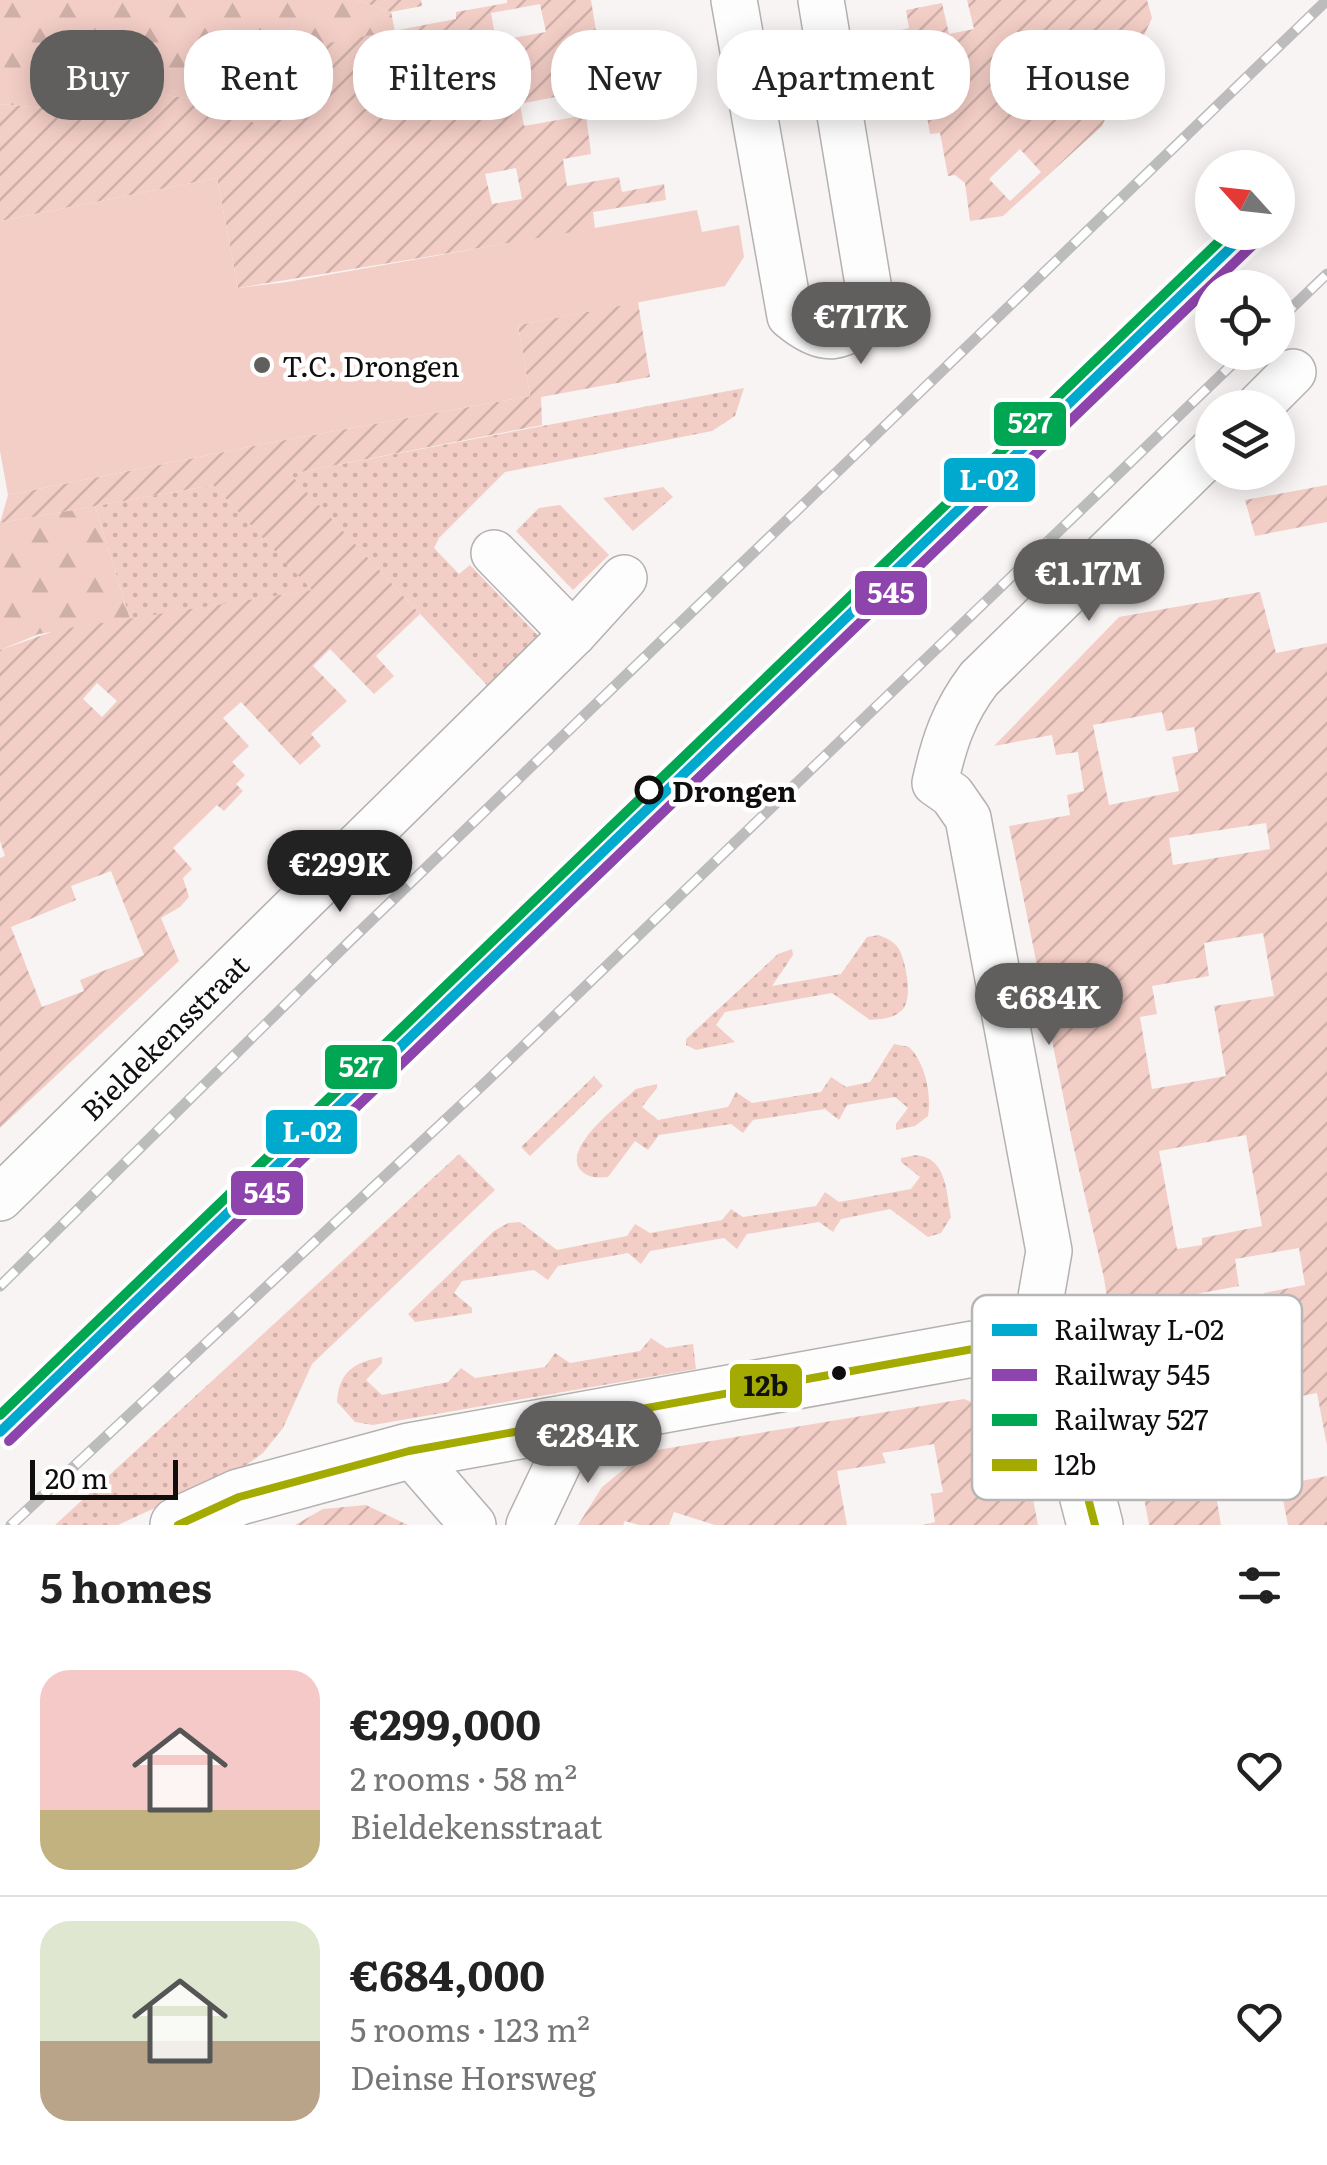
<!DOCTYPE html>
<html lang="en">
<head>
<meta charset="utf-8">
<style>
	:root { --surface:#fff; --page:#f2f2f2; --text:#222; --muted:#767676; --line:#e0e0e0; --accent:#615e5e }
	body { margin:0; font-family:Literata,serif; background:var(--page); color:var(--text); height:100vh; display:flex; flex-direction:column; font-size:38px; white-space:nowrap }
	* { box-sizing:border-box; margin:0 }
	p { font-size:32px; color:var(--muted) }
	.icon { flex:none; width:55px; height:55px; fill:none; stroke:currentColor; stroke-width:2; stroke-linecap:round; stroke-linejoin:round }
	.map { position:relative; height:1525px; overflow:hidden }
	.sheet { display:flex; flex-direction:column; background:var(--surface); flex:1 }
	.sheet>* { flex:none }
	.banner { position:absolute; left:30px; top:30px; width:1268px; height:90px; display:flex; gap:20px }
	.needle { width:65px; rotate:297deg }
	.buttons { position:absolute; left:1195px; top:150px; display:grid; gap:20px }
	.buttons a { display:grid; place-items:center; width:100px; height:100px; border-radius:50%; background:var(--surface); box-shadow:0 5px 25px #0003; font-size:50px }
	.scale { position:absolute; left:30px; bottom:25px; width:148px; box-sizing:border-box; padding-left:10px; border:5px solid #100d0d; border-top:0; font-size:28px; line-height:35px; white-space:nowrap; color:#100d0d; -webkit-text-stroke:8px #fff; paint-order:stroke }
	.price { position:absolute; translate:-50% -85px; padding:0 22px; border-radius:35px; background:var(--accent); color:#fff; font-size:32px; line-height:65px; filter:drop-shadow(0 2px 5px #0008) }
	.price::after { content:''; position:absolute; left:50%; top:60px; width:30px; height:22px; margin-left:-15px; background:inherit; clip-path:polygon(0 0,100% 0,50% 100%) }
	.price.on { background:#222; color:#fff }
	ul { padding:0; list-style:none }
	li { display:flex; align-items:center; gap:30px; height:250px; padding:0 40px }
	li+li { border-top:2px solid var(--line) }
	li span { display:grid; place-items:center; flex:none; width:280px; height:200px; border-radius:30px; color:#555 }
	li>.icon { margin-inline-start:auto }
	span .icon { width:120px; height:120px; fill:#fffc; stroke-width:1 }
	li b { font-size:42px }
	h2 { display:flex; justify-content:space-between; align-items:center; height:120px; padding:0 40px; font-size:42px }
	.chip { padding:0 35px; border-radius:40px; background:var(--surface); box-shadow:0 5px 25px #0003; font-size:35px; line-height:90px }
	.chip.on { background:var(--accent); color:#fff }
	.map>svg:first-child { display:block }
	.grass { fill:url(#grass-dots) }
	.forest { fill:url(#forest-firs) }
	.garden { fill:url(#garden-furrows); fill-rule:evenodd }
	.pitch { fill:#f3cec6 }
	.lines { fill:none; stroke-linecap:round; stroke-linejoin:round }
	.minor-casing { stroke:#b4b1b0; stroke-width:48 }
	.tertiary-casing { stroke:#b4b1b0; stroke-width:58 }
	.minor { stroke:#fefdfd; stroke-width:45 }
	.tertiary { stroke:#fefdfd; stroke-width:55 }
	.rail-casing { stroke:#bcbcbc; stroke-width:11 }
	.rail { stroke:#fff; stroke-width:8; stroke-dasharray:22; stroke-linecap:butt }
	.bus-1-casing { stroke:#fff; stroke-width:15 }
	.bus-1 { stroke:#a3ab03; stroke-width:8 }
	.rail-1-casing { stroke:#fff; stroke-width:18 }
	.rail-2-casing { stroke:#fff; stroke-width:18 }
	.rail-3-casing { stroke:#fff; stroke-width:18 }
	.rail-1 { stroke:#00a9ce; stroke-width:10 }
	.rail-2 { stroke:#8e44ad; stroke-width:10 }
	.rail-3 { stroke:#00a651; stroke-width:10 }
	.poi-dot { fill:#615e5e; stroke:#fff; stroke-width:4 }
	.stop-dot { fill:#fff; stroke:#100d0d; stroke-width:5 }
	.bus-dot { fill:#100d0d; stroke:#fff; stroke-width:4 }
	.labels { text-anchor:middle; dominant-baseline:central; stroke-width:9; stroke-linejoin:round; paint-order:stroke }
	.poi-label { font-size:28px; fill:#100d0d; stroke:#fff; text-anchor:start }
	.stop-label { font-size:28px; font-weight:bold; fill:#100d0d; stroke:#fff; text-anchor:start }
	.street-label { font-size:28px; fill:#100d0d; stroke:#fff }
	.key { fill:#fff; stroke:#b7b6b6; stroke-width:2.5 }
	.key-label { font-size:28px; fill:#100d0d }
	.line-badge { stroke:#fff; stroke-width:4 }
	.badge-label { font-size:28px; text-anchor:middle; font-weight:bold; fill:#fff }
	.pale-badge-label { font-size:28px; text-anchor:middle; font-weight:bold; fill:#111 }
</style>
</head>
<body>
<div class="map">
<svg width="1327" height="1525" viewBox="0 0 1327 1525">
	<defs>
		<pattern id="grass-dots" width="8" height="8" patternUnits="userSpaceOnUse" patternTransform="scale(2.5)"><rect width="8" height="8" fill="#f3cec6"/><path d="M2 2h.1M6 6h.1" fill="none" stroke="#cfb0a9" stroke-width="1.8" stroke-linecap="round"/></pattern>
		<pattern id="forest-firs" width="22" height="20" patternUnits="userSpaceOnUse" patternTransform="scale(2.5)"><rect width="22" height="20" fill="#f3cec6"/><path d="M5 1l3.5 6h-7zM16 11l3.5 6h-7z" fill="#cfb0a9"/></pattern>
		<pattern id="garden-furrows" width="10" height="10" patternUnits="userSpaceOnUse" patternTransform="scale(2.5)"><rect width="10" height="10" fill="#f3cec6"/><path d="M-1 1l2-2M0 10L10 0M9 11l2-2" fill="none" stroke="#cfb0a9"/></pattern>
	</defs>
	<rect width="100%" height="100%" fill="#f8f4f3"/>
	<g class="grass">
		<polygon points="744,388 735,416 712,431 505,472 439,538 434,548 459,574 470,565 548,646 497,696 289,474"/>
		<polygon points="213,485 313,590 130,619 95,506"/>
		<polygon points="663,487 673,497 633,531 603,498"/>
		<polygon points="560,505 609,555 573,590 516,531 539,508"/>
		<path d="M879 935C887 939 894 941 899 949 906 962 914 1001 901 1011 893 1019 880 1019 870 1020L832 993 725 1012 716 1025 735 1042 696 1050 686 1045V1039L778 954 792 949 793 955 772 986 841 974 867 937Z"/>
		<path d="M894 1044 909 1047C925 1062 932 1095 928 1116L915 1126 896 1130V1124L908 1108 895 1097 847 1105 839 1120 825 1109 753 1120 743 1133 731 1124 659 1135 648 1150 635 1141 608 1177C597 1178 586 1178 579 1168 565 1145 620 1104 636 1089L657 1084V1088L642 1107 658 1120 728 1107 736 1092 752 1103 821 1092 831 1077 846 1087 870 1082Z"/>
		<polygon points="594,1076 603,1086 530,1156 521,1147"/>
		<polygon points="459,1154 495,1190 312,1364 283,1428 263,1453 245,1466 118,1525 55,1525"/>
		<path d="M916 1155C947 1158 946 1191 951 1217L941 1233 928 1237 890 1209 841 1219 833 1232 819 1222 747 1234 737 1249 724 1238 650 1251 641 1264 628 1253 558 1266 548 1280 534 1270 462 1281 454 1293 472 1308V1313L415 1322 408 1314 494 1231 508 1223 520 1222 557 1250 627 1236 635 1224 650 1233 722 1220 731 1209 743 1217 816 1206 825 1192 839 1202 911 1189 920 1177 901 1162V1158Z"/>
		<path d="M651 1338 666 1348 693 1344 696 1369 373 1425 355 1422 337 1402C339 1372 354 1362 382 1357V1363L366 1380 382 1395 448 1382 461 1368 475 1378 545 1367 555 1353 570 1363 640 1351Z"/>
	</g>
	<g class="forest">
		<polygon points="0,0 357,0 391,12 395,31 304,49 298,107 261,129 232,105 159,94 107,114 0,104"/>
		<polygon points="95,506 130,619 39,634 0,650 0,523"/>
	</g>
	<g class="garden">
		<polygon points="357,0 421,0 422,6 391,12"/>
		<path d="M507 0H591L605 87 520 104 524 126 586 115 591 154 563 159 567 186 619 177 622 192 664 184 666 200 593 212 595 229 238 288 217 178 0 221V104L107 114 159 94 232 105 261 129 298 107 303 48 456 19V12L507 3ZM540 4 546 32 496 41 491 13ZM516 168 522 199 492 204 485 174Z"/>
		<path d="M967 0H1147L1152 18 1102 126 1003 216 970 221 965 183 955 175 948 176 940 133 930 134 923 94 910 95 897 31 909 28 906 10 942 3 949 34 974 29ZM1020 149 1041 172 1010 201 989 179Z"/>
		<path d="M638 302 650 377 541 397 542 425 290 474 420 614 376 656 394 676 374 694 330 649 313 666 347 701 311 734 321 746 300 765 241 702 223 718 249 746 232 762 245 775 236 784 243 791 224 811 217 805 173 848 192 869 183 878 189 897 180 907 161 918 179 961 0 1128V858L5 856 0 841V650L57 630 312 590 213 485 0 523 8 495 268 443 530 396 518 325ZM97 683 117 701 102 717 83 699ZM111 871 144 955 80 980 84 991 42 1007 11 927 76 900 71 886Z"/>
		<polygon points="1327,485 1327,522 1255,536 1245,500"/>
		<path d="M1260 592 1276 653 1327 643V1446L1317 1393 1127 1429 1104 1278 1072 1140 1009 826 1070 815 1067 795 1084 791 1078 752 1056 755 1052 735 994 746 1119 617ZM1162 712 1166 731 1194 727 1198 752 1172 757 1179 791 1109 805 1093 725ZM1266 823 1270 849 1173 865 1169 838ZM1263 933 1274 996 1214 1006 1226 1076 1152 1089 1140 1017 1157 1014 1152 986 1209 976 1204 943ZM1246 1135 1262 1226 1202 1238V1245L1177 1249 1159 1151ZM1299 1248 1305 1285 1264 1293 1271 1332 1281 1331 1286 1364 1278 1365V1369L1208 1382 1209 1390 1167 1396 1155 1328 1168 1325 1164 1300 1239 1286 1235 1259Z"/>
		<polygon points="964,1399 1018,1420 1038,1525 923,1525 935,1522 931,1494 943,1492 934,1444 882,1453 886,1463 837,1471 847,1525 715,1525 674,1512 669,1525 639,1525 625,1521 623,1525 578,1525 602,1487 645,1452"/>
		<polygon points="1192,1446 1201,1497 1216,1495 1221,1525 1149,1525 1136,1456"/>
		<polygon points="1327,1476 1327,1525 1288,1525 1280,1485"/>
		<polygon points="366,1505 408,1525 295,1525 323,1509"/>
	</g>
	<polygon class="pitch" points="217,178 238,288 287,282 697,210 702,232 739,225 744,257 725,286 518,325 530,396 268,443 8,495 0,451 0,221"/>
	<g class="lines">
		<defs>
			<g id="minor">
				<path d="M734 0 790 316C824 345 844 342 872 308L821 0"/>
				<polyline points="1257,408 1293,372"/>
				<polyline points="494,553 573,634"/>
				<path id="s1" d="M0 1198 573 634 624 578"/>
				<path d="M1031 1355 1049 1251 968 818 952 795 935 783C944 742 954 712 979 679L1212 451"/>
				<polyline points="409,1451 473,1525"/>
				<polyline points="529,1525 580,1418"/>
			</g>
			<polyline id="tertiary" points="178,1525 239,1497 409,1451 973,1349 1031,1355 1056,1375 1095,1525"/>
		</defs>
		<use href="#minor" class="minor-casing"/>
		<use href="#tertiary" class="tertiary-casing"/>
		<use href="#minor" class="minor"/>
		<use href="#tertiary" class="tertiary"/>
		<defs>
			<g id="rail">
				<polyline points="1278,321 1327,274"/>
				<polyline points="0,1286 350,941 1327,0"/>
				<polyline points="11,1525 488,1080 1245,352"/>
			</g>
		</defs>
		<use href="#rail" class="rail-casing"/>
		<use href="#rail" class="rail"/>
		<defs>
			<polyline id="bus-1" points="178,1525 239,1497 409,1451 973,1349 1031,1355 1056,1375 1095,1525"/>
		</defs>
		<use href="#bus-1" class="bus-1-casing"/>
		<use href="#bus-1" class="bus-1"/>
		<defs>
			<polyline id="rail-1" points="0,1432 1247,232"/>
			<polyline id="rail-2" points="9,1441 1257,241"/>
			<polyline id="rail-3" points="0,1415 1229,232"/>
		</defs>
		<use href="#rail-1" class="rail-1-casing"/>
		<use href="#rail-2" class="rail-2-casing"/>
		<use href="#rail-3" class="rail-3-casing"/>
		<use href="#rail-1" class="rail-1"/>
		<use href="#rail-2" class="rail-2"/>
		<use href="#rail-3" class="rail-3"/>
	</g>
	<circle class="poi-dot" cx="262" cy="365" r="10"/>
	<circle class="stop-dot" cx="649" cy="790" r="12"/>
	<circle class="bus-dot" cx="839" cy="1373" r="9"/>
	<g class="labels">
		<g class="poi-label">
			<text x="282" y="365">T.C. Drongen</text>
		</g>
		<g class="stop-label">
			<text x="672" y="790">Drongen</text>
		</g>
		<g class="street-label">
			<text stroke="none"><textPath href="#s1" startOffset="230">Bieldekensstraat</textPath></text>
		</g>
	</g>
	<rect x="972" y="1295" width="330" height="205" rx="15" class="key"/>
	<rect x="992" y="1324" width="45" height="12" fill="#00a9ce"/>
	<rect x="992" y="1369" width="45" height="12" fill="#8e44ad"/>
	<rect x="992" y="1414" width="45" height="12" fill="#00a651"/>
	<rect x="992" y="1459" width="45" height="12" fill="#a3ab03"/>
	<g class="key-label">
		<text x="1054" y="1340">Railway L-02</text>
		<text x="1054" y="1385">Railway 545</text>
		<text x="1054" y="1430">Railway 527</text>
		<text x="1054" y="1475">12b</text>
	</g>
	<g class="line-badge">
		<rect x="992" y="400" width="76" height="48" rx="10" fill="#00a651"/>
		<rect x="942" y="456" width="95" height="48" rx="10" fill="#00a9ce"/>
		<rect x="853" y="569" width="76" height="48" rx="10" fill="#8e44ad"/>
		<rect x="323" y="1043" width="76" height="48" rx="10" fill="#00a651"/>
		<rect x="264" y="1108" width="95" height="48" rx="10" fill="#00a9ce"/>
		<rect x="229" y="1169" width="76" height="48" rx="10" fill="#8e44ad"/>
		<rect x="728" y="1362" width="76" height="48" rx="10" fill="#a3ab03"/>
	</g>
	<g class="badge-label">
		<text x="1030" y="433">527</text>
		<text x="989" y="490">L-02</text>
		<text x="891" y="603">545</text>
		<text x="361" y="1077">527</text>
		<text x="312" y="1142">L-02</text>
		<text x="267" y="1203">545</text>
	</g>
	<g class="pale-badge-label">
		<text x="766" y="1396">12b</text>
	</g>
</svg>
<div class="buttons">
<a><svg class="needle" viewBox="-14 -14 28 28"><path d="M0-13l5 13h-10z" fill="#e53935"/><path d="M0 13l5-13h-10z" fill="#767676"/></svg></a>
<a><svg class="icon" aria-label="locate" viewBox="0 0 24 24"><circle cx="12" cy="12" r="6"/><path d="M12 2v4M12 18v4M2 12h4M18 12h4"/></svg></a>
<a><svg class="icon" aria-label="layers" viewBox="0 0 24 24"><path d="M12 4l9 5-9 5-9-5zM3 14l9 5 9-5"/></svg></a>
</div>
<div class="scale">20 m</div>
<b class="price" style="left:861px;top:367px">€717K</b>
<b class="price" style="left:1089px;top:624px">€1.17M</b>
<b class="price on" style="left:340px;top:915px">€299K</b>
<b class="price" style="left:1049px;top:1048px">€684K</b>
<b class="price" style="left:588px;top:1486px">€284K</b>
<div class="banner">
<a class="chip on">Buy</a>
<a class="chip">Rent</a>
<a class="chip">Filters</a>
<a class="chip">New</a>
<a class="chip">Apartment</a>
<a class="chip">House</a>
</div>
</div>
<section class="sheet">
<h2>5 homes<svg class="icon" aria-label="filters" viewBox="0 0 24 24"><path d="M4 7h16M4 17h16"/><circle cx="9" cy="7" r="2"/><circle cx="15" cy="17" r="2"/></svg></h2>
<ul>
<li><span style="background:linear-gradient(#f6c9c9 70%,#c2b280 0)"><svg class="icon" aria-label="home" viewBox="0 0 24 24"><path d="M3 11l9-7 9 7M6 9v11h12V9"/></svg></span><div><b>€299,000</b><p>2 rooms · 58 m²</p><p>Bieldekensstraat</p></div><svg class="icon" aria-label="heart" viewBox="0 0 24 24"><path d="M12 20l-8-8c-3-5 5-10 8-4 3-6 11-1 8 4z"/></svg></li>
<li><span style="background:linear-gradient(#dfe7d0 60%,#b9a48a 0)"><svg class="icon" aria-label="home" viewBox="0 0 24 24"><path d="M3 11l9-7 9 7M6 9v11h12V9"/></svg></span><div><b>€684,000</b><p>5 rooms · 123 m²</p><p>Deinse Horsweg</p></div><svg class="icon" aria-label="heart" viewBox="0 0 24 24"><path d="M12 20l-8-8c-3-5 5-10 8-4 3-6 11-1 8 4z"/></svg></li>
</ul>
</section>
</body>
</html>
